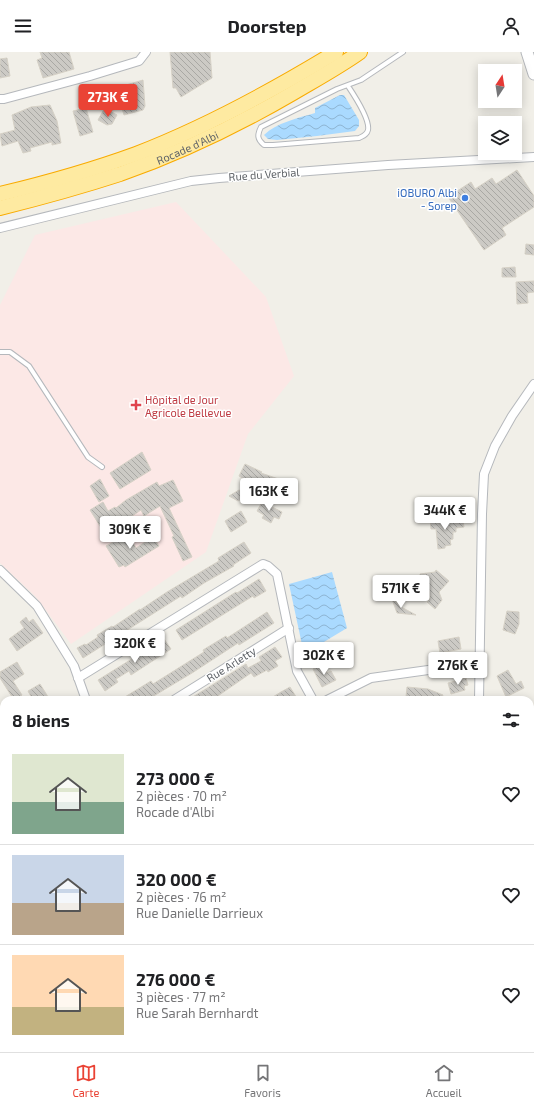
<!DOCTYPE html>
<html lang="fr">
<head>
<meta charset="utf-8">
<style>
	:root { --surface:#fff; --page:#f6f6f6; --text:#202124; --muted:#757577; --line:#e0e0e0; --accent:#ea4335 }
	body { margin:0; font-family:"Exo 2",sans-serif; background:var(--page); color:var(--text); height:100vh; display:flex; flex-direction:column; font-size:15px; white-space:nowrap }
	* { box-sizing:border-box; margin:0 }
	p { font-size:13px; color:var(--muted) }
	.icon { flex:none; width:22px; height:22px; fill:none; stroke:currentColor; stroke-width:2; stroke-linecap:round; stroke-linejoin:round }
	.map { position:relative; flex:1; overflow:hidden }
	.drawer { position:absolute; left:0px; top:644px; width:534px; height:356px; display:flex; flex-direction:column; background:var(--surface); border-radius:12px 12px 0 0; box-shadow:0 2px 10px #0003 }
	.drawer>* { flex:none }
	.needle { width:26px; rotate:12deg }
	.tools { position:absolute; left:478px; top:12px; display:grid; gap:8px }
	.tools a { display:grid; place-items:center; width:44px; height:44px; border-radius:0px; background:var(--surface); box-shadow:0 2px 10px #0003; font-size:20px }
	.price { position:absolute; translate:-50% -34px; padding:0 9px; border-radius:4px; background:#fff; color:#222; font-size:13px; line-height:26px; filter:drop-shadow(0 1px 2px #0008) }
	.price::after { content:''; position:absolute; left:50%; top:24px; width:12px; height:9px; margin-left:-6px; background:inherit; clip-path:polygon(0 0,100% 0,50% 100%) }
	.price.active { background:var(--accent); color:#fff }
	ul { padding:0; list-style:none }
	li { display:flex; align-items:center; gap:12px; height:100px; padding:0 12px }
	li+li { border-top:1px solid var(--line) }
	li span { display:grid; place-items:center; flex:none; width:112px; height:80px; border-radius:0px; color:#555 }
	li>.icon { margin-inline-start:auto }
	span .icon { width:48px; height:48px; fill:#fffc; stroke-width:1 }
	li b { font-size:17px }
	h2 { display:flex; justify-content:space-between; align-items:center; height:48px; padding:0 12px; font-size:17px }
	header { display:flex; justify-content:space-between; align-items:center; height:52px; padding:0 12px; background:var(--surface); font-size:18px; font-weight:700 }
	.dock { display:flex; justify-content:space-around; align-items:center; height:56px; border-top:1px solid var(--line); background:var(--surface); font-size:11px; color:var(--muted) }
	.dock a { display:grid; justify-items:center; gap:2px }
	.dock .active { color:var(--accent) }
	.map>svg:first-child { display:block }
	.medical { fill:#fce8e6 }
	.water { fill:url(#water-waves) }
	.building { fill:url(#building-back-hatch); stroke:#d6d1c6 }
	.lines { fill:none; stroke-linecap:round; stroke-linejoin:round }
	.service-casing { stroke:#b5b8bc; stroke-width:6 }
	.minor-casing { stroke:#b5b8bc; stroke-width:10 }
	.tertiary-casing { stroke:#b5b8bc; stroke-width:13 }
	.trunk-casing { stroke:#f9ab00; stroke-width:16 }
	.service { stroke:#fff; stroke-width:4 }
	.minor { stroke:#fff; stroke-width:8 }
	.tertiary { stroke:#fff; stroke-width:11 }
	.trunk { stroke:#feeaa1; stroke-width:14 }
	.shop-dot { fill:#3f7fe0; stroke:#fff; stroke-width:1.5 }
	.health-dot { fill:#e0444e; stroke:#fff; stroke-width:1.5 }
	.labels { text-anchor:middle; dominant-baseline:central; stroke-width:3; stroke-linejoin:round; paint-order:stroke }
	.street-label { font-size:11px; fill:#5f6368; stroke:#fff }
	.shop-label { font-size:11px; fill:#366cbe; stroke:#fff; text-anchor:end }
	.health-label { font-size:11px; fill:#be3a42; stroke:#fff; text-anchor:start }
</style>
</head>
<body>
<header><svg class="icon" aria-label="menu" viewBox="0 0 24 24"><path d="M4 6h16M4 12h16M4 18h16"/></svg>Doorstep<svg class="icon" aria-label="person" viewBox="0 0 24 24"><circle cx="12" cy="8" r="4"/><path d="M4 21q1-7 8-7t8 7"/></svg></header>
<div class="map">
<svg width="534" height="1000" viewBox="0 0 534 1000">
	<defs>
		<pattern id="water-waves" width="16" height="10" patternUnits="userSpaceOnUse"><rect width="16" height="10" fill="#aadaff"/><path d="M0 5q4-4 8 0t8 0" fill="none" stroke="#8eb4d2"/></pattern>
		<pattern id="building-back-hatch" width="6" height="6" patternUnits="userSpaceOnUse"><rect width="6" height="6" fill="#cccac5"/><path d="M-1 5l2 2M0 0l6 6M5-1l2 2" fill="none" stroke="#a9a8a4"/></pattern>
	</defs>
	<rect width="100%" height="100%" fill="#f1efe8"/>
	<g class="medical">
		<polygon points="176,150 266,245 294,324 248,382 206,500 71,592 36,545 0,511 0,253 35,183"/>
		<polygon points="534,885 534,1000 424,1000 422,996 530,996 530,888"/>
	</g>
	<g class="water">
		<path d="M340 43H344L359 68V74L355 79 317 84 277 88 268 87 264 83C276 71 298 66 315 61V56Z"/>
		<polygon points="332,520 347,576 304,602 289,532"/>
	</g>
	<g class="building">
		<polygon points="40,0 69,0 74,17 43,26 37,8 42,6"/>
		<polygon points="170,0 210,0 212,26 181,45 176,36 173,36"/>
		<polygon points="7,6 10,24 0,26 0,7"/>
		<polygon points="143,28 145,54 143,58 124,63 116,36"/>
		<polygon points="50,53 57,69 61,91 52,93 52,90 30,96 31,99 23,101 18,89 2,94 0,82 15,78 12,63 31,55"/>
		<polygon points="86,56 93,80 80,84 73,59"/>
		<polygon points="108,58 117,63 112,72 107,73 98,68 103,59"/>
		<polygon points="517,118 534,144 534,155 502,176 506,183 484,198 448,145 471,130 475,137 492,126 496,132"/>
		<polygon points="526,192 534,193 534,203 525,202"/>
		<polygon points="515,215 516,225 502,225 502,216"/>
		<polygon points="534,229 534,240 527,241 528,251 517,252 516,230"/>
		<polygon points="142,400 151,418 120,437 110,421"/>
		<polygon points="245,412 262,420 261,421 293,432 289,443 277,439 276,442 244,431 246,428 239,424"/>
		<polygon points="100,427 109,444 99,450 90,434"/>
		<polygon points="173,428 183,449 169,456 192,505 183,509 172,485 174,484 160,454 144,464 141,458 105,482 90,458 103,450 108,459 115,455 116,456 126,448 157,430 159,434"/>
		<polygon points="239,438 248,443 238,449 229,444"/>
		<polygon points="262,450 282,460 279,467 274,465 271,471 262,466 264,463 257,459"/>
		<polygon points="241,459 247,470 231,480 225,469"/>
		<polygon points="443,466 444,470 463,468 464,475 456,476 456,480 453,480 453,487 450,488 451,493 445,494 445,496 438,497 436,477 431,477 430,467"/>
		<polygon points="128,482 136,496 153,485 159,494 125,515 124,513 119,515 106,494"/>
		<polygon points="244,490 251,501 233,513 234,514 204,531 182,546 181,544 83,606 77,596 85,592 86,593 98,585 97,583 112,574 113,575 140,557 140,558 167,540 219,509 218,506"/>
		<polygon points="436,518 449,529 439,540 442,548 435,557 427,550 430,546 429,537 420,538 420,522 435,520"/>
		<polygon points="259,527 266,539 254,546 253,544 182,588 176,578 236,540 237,541"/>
		<polygon points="392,547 403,556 416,563 397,561"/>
		<polygon points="507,559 519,560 519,572 515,582 503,578"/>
		<polygon points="267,560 274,571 239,593 238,591 192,621 147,648 120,648 151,629 153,632 204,600 203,598 226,584 227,586"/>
		<polygon points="26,565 29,570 33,567 43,581 17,599 9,587 24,576 20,570"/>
		<polygon points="459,585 461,597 440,601 438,589"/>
		<polygon points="164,587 171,597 131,623 129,619 116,627 118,630 105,639 98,628"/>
		<polygon points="275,595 282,605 275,609 278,614 268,620 267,618 254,625 251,621 212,648 188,648 246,612 248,616 261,609 259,605"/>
		<polygon points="17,610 24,622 13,629 22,643 14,648 0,626 0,620"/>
		<polygon points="322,612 327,621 331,619 336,628 322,635 313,617"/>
		<polygon points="508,618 516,632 521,629 524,636 506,645 497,624"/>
		<polygon points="466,626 468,633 464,634 465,638 451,642 448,631"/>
		<polygon points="40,632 50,648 33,648 28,639"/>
		<polygon points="290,635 298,648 268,648 281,640"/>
		<polygon points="407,635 428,637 443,643 441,648 420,648 420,647 406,645"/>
	</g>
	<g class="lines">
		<defs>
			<g id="service">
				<path d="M348 34C354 43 370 68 368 78 367 83 363 84 359 86L273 93H264C257 87 257 83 261 75L337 37 361 28 403 0"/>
				<polyline points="0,300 10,300 29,314 88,405 102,415"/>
				<polyline points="530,982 534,989"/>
			</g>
			<g id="minor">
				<polyline points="0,47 4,47 90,24 139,9 146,0"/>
				<polyline points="0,176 191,129 219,126 388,113 534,105"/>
				<polyline points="0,518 37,554 74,614 86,648"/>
				<polyline points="78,626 263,512 268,514 277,522 297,619 313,648"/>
				<polyline points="174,648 289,576"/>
				<polyline points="327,648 371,626 464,613 480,614"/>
				<polyline points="479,648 482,462 484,422 495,394 512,364 534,332"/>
				<polyline points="530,850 534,857"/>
				<polyline points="530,880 534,877"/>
				<polyline points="228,996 230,1000"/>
				<polyline points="204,1000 210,996"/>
				<polyline points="327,1000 336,996"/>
			</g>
			<polyline id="tertiary" points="527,0 534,22"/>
			<g id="trunk">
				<path d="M0 142C46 131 92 118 136 102 206 75 272 39 336 0"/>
				<path id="s1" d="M0 156C40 146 80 135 120 122 180 101 238 73 293 41 315 28 339 15 360 0"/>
			</g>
		</defs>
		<use href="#service" class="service-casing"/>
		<use href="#minor" class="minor-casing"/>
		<use href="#tertiary" class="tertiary-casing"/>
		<use href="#trunk" class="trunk-casing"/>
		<use href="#service" class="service"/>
		<use href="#minor" class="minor"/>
		<use href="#tertiary" class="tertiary"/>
		<use href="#trunk" class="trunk"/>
	</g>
	<circle class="shop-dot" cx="465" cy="146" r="4"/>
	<path class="health-dot" d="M134 347h4v4h4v4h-4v4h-4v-4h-4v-4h4z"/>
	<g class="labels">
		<g class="street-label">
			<text stroke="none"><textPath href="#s1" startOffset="197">Rocade d'Albi</textPath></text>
			<text transform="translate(264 122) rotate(-4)">Rue du Verbial</text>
			<text transform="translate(231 612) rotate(-32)">Rue Arletty</text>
		</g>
		<g class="shop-label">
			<text x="457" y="140">iOBURO Albi<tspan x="457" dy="13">- Sorep</tspan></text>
		</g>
		<g class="health-label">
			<text x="145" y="347">Hôpital de Jour<tspan x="145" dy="13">Agricole Bellevue</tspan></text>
		</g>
	</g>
</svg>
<div class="tools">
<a><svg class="needle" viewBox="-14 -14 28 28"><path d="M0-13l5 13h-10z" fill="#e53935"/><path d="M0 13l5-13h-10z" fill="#757577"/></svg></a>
<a><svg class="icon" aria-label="layers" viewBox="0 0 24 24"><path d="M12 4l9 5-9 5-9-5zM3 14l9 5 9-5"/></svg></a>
</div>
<b class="price active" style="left:108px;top:66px">273K €</b>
<b class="price" style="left:269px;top:460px">163K €</b>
<b class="price" style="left:445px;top:479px">344K €</b>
<b class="price" style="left:130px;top:498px">309K €</b>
<b class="price" style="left:401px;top:557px">571K €</b>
<b class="price" style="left:135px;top:612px">320K €</b>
<b class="price" style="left:324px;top:624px">302K €</b>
<b class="price" style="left:458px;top:634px">276K €</b>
<section class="drawer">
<h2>8 biens<svg class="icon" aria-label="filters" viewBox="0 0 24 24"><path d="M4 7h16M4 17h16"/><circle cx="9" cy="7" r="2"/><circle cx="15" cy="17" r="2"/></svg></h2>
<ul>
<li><span style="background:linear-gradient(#dfe7d0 60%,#7fa58c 0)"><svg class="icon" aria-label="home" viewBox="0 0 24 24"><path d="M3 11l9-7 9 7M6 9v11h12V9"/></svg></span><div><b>273 000 €</b><p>2 pièces · 70 m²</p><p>Rocade d'Albi</p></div><svg class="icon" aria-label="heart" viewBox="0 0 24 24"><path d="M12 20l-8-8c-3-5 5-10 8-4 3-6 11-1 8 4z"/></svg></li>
<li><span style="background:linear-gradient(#c9d6e8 60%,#b9a48a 0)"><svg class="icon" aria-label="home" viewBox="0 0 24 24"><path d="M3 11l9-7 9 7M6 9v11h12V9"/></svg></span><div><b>320 000 €</b><p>2 pièces · 76 m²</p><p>Rue Danielle Darrieux</p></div><svg class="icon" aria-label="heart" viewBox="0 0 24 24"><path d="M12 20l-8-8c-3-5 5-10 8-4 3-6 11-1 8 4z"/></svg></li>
<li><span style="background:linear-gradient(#ffd9b3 65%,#c2b280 0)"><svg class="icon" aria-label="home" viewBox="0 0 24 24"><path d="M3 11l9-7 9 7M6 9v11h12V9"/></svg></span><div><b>276 000 €</b><p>3 pièces · 77 m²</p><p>Rue Sarah Bernhardt</p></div><svg class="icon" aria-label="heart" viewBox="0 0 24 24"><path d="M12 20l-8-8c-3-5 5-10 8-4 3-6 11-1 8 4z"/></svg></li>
</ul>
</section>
</div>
<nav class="dock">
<a class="active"><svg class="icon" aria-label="map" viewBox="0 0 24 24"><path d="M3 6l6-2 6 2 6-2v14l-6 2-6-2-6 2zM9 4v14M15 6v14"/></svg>Carte</a>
<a><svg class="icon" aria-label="saved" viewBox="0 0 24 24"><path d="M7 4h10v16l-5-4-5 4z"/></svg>Favoris</a>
<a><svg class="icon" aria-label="home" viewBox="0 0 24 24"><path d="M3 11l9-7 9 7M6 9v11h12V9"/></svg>Accueil</a>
</nav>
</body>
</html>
